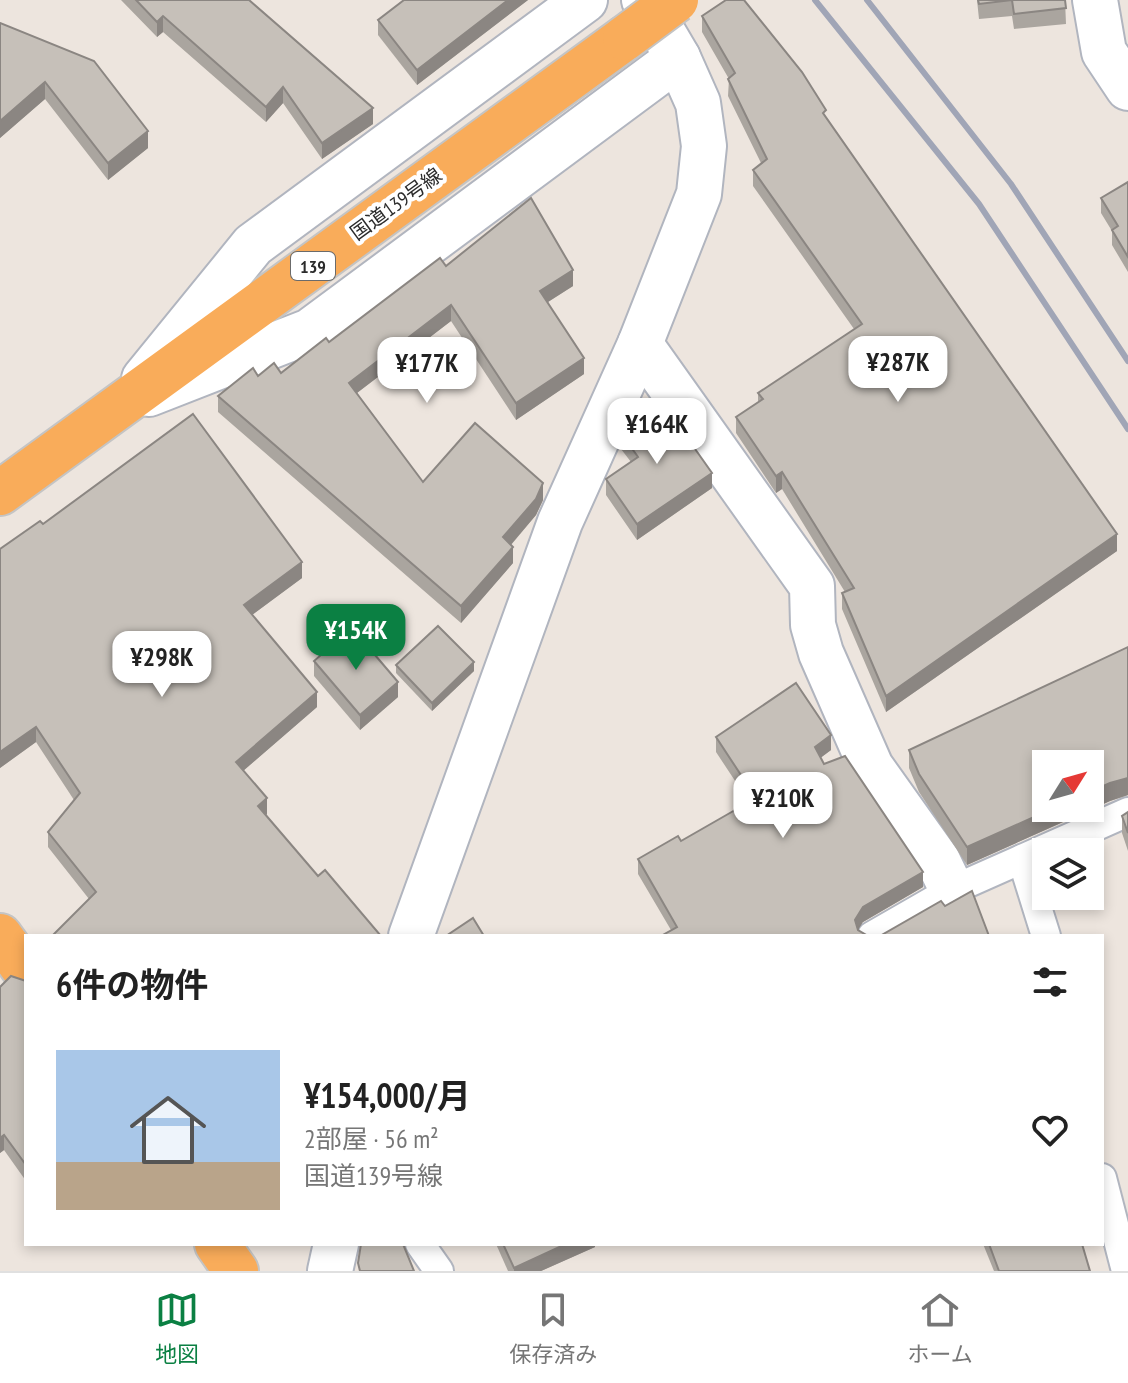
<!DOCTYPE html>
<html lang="ja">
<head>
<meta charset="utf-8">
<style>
	:root { --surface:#fff; --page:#f6f6f6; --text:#222; --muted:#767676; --line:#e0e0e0; --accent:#0b8043 }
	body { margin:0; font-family:"PT Sans Narrow","Noto Sans JP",sans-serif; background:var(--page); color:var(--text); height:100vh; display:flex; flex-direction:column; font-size:30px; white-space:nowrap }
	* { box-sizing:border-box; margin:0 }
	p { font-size:26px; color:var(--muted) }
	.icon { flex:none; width:44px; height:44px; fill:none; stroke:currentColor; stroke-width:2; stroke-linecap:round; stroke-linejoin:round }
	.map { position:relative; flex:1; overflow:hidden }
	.drawer { position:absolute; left:24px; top:934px; width:1080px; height:312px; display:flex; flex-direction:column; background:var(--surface); border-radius:0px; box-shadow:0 4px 12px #0003 }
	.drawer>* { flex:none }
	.needle { width:52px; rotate:53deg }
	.controls { position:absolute; left:1032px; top:750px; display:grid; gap:16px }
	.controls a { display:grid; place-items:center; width:72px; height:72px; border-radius:0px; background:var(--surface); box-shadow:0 4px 12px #0003; font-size:40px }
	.price { position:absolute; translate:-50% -68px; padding:0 18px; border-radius:16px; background:#fff; color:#222; font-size:26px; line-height:52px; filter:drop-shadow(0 2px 4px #0008) }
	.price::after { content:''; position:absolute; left:50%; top:48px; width:24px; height:18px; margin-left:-12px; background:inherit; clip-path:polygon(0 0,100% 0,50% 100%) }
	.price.on { background:var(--accent); color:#fff }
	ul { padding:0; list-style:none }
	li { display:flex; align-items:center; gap:24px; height:200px; padding:0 32px }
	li+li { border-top:2px solid var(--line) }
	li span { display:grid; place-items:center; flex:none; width:224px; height:160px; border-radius:0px; color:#555 }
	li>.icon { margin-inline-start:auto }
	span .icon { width:96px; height:96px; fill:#fffc; stroke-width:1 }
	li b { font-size:34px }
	h2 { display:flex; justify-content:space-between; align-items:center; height:96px; padding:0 32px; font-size:34px }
	.menu { display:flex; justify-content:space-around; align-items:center; height:112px; border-top:2px solid var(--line); background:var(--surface); font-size:22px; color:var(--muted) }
	.menu a { display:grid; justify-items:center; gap:4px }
	.menu .on { color:var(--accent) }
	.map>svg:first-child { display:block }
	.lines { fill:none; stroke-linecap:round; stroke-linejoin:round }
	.service-casing { stroke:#b1b5bf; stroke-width:32 }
	.minor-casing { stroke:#b1b5bf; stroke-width:48 }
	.trunk-casing { stroke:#c4c4c4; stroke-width:48 }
	.service { stroke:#fff; stroke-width:28 }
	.minor { stroke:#fff; stroke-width:44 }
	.trunk { stroke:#f9ac5a; stroke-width:44 }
	.rail { stroke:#a0a5b6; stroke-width:6 }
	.trunk-bridge-casing { stroke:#c4c4c4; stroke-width:48; stroke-linecap:butt }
	.trunk-bridge { stroke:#f9ac5a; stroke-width:44 }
	.wall { fill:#aaa59f }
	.shaded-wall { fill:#8b8682 }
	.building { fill:#c6c0b9; stroke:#8b8682; stroke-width:2 }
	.labels { text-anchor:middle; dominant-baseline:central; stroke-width:8; stroke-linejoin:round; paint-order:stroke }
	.shield { fill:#fff; stroke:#6b6b6b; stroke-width:2 }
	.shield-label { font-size:18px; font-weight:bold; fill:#2b2b2b }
	.street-label { font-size:20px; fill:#2b2b2b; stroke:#fff }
</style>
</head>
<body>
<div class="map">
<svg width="1128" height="1271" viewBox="0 0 1128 1271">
	<rect width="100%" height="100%" fill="#ede5de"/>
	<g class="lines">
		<defs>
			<g id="service">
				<polyline points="1022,859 1046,936"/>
				<polyline points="872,936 952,890 1128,812"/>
				<polyline points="1102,1178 1126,1271"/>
				<polyline points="420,1244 439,1271"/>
			</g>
			<g id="minor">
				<polyline points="1095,0 1104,52 1128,88"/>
				<polyline points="640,344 812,586 813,625 821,653 871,767 938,861 952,890"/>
				<polyline points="144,379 253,245 585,0"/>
				<polyline points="149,394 310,331 678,58"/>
				<polyline points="411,936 560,522 640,344 699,194 704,146 698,103 678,58 644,0"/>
				<polyline points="330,1271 336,1244"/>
			</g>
			<g id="trunk">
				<polyline points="0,493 625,38"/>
				<polyline points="0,936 26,972"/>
				<polyline points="217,1244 236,1271"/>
			</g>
		</defs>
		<use href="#service" class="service-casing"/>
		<use href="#minor" class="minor-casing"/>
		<use href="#trunk" class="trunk-casing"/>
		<use href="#service" class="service"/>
		<use href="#minor" class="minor"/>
		<use href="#trunk" class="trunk"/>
		<g class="rail">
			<polyline points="815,0 979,204 1128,429"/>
			<polyline points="867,0 1011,184 1128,361"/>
		</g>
		<defs>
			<polyline id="trunk-bridge" points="625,38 676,0"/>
		</defs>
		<use href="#trunk-bridge" class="trunk-bridge-casing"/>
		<use href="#trunk-bridge" class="trunk-bridge"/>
	</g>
	<g class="wall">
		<polygon points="121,0 249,0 373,124 322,159 283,103 266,122 163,32 157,37"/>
		<polygon points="404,0 528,0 417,85 378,35 378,20"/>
		<polygon points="977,0 1065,0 1066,24 1014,29 1012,16 979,19"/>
		<polygon points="702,16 826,117 1117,551 886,712 842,609 842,593 845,592 782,489 776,493 736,433 736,417 758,402 758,393 854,329 753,186 753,170 761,163 728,96 729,79 702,32"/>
		<polygon points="0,23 148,148 108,180 45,99 0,138"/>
		<polygon points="1128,182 1128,272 1112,245 1112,231 1101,213 1101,198"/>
		<polygon points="446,266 573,286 548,302 584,374 516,420 451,321 357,393 423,482 543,500 536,515 511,545 513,563 461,623 218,412 218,396 258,376 281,373"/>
		<polygon points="621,433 712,488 637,540 606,495 606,479 631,462 621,449"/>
		<polygon points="43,524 302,578 252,615 317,707 243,771 267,814 266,815 318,876 381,936 89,899 48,847 48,832 74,800 36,742 0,768 0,549"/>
		<polygon points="1128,647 1128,795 1110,801 967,865 919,792 909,768 909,750"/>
		<polygon points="314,661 398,697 360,730 314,676"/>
		<polygon points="396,665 474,671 432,711 396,673"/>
		<polygon points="716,737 831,750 820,758 824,764 923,887 863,922 671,930 638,874 638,859 681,841 749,802 716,752"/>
		<polygon points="1128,812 1128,851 1122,833 1122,816"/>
		<polygon points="26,981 26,1181 4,1150 0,1153 0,987"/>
		<polygon points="496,1244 595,1244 595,1247 541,1271 508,1271"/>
		<polygon points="983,1244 1082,1244 1090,1271 994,1271"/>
	</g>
	<g class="shaded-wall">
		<polygon points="508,0 528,0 417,85 417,70"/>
		<polygon points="163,16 163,32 157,37 157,22"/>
		<polygon points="45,82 45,99 0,138 0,121"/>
		<polygon points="283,87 283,103 266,122 266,107"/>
		<polygon points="373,108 373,124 322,159 322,143"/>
		<polygon points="148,131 148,148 108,180 108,163"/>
		<polygon points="573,270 573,286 540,307 540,291"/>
		<polygon points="451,305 451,321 349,399 349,383"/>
		<polygon points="584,358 584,374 516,420 516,403"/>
		<polygon points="782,472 782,489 776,493 776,476"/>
		<polygon points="712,473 712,488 637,540 637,524"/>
		<polygon points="543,483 543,500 536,515 503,554 503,537"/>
		<polygon points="1117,534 1117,551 886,712 886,696"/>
		<polygon points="513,547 513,563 461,623 461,606"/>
		<polygon points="302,562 302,578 244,621 244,605"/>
		<polygon points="474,662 474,671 432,711 432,703"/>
		<polygon points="398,682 398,697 360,730 360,715"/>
		<polygon points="317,692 317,707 236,777 236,762"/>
		<polygon points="36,727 36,742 0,768 0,752"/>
		<polygon points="831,735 831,750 815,762 815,747"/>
		<polygon points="1128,778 1128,795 1110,801 967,865 967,847 1054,808 1090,808 1090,792 1110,783"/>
		<polygon points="267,798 267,814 258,822 258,806"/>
		<polygon points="923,872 923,887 863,922 855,935 855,920 863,907"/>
		<polygon points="4,1135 4,1150 0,1153 0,1138"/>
		<polygon points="566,1244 595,1244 595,1247 541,1271 514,1271 514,1268"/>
	</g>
	<g class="building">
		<polygon points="136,0 249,0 373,108 322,143 283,87 266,107 163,16 157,22"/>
		<polygon points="404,0 508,0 417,70 378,20"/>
		<polygon points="726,0 744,0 802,72 826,110 823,113 1117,534 886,696 842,593 854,588 782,472 776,476 736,417 763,399 758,393 862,324 753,170 767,159 728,79 735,73 702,16"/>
		<polygon points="978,0 1065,0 1066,8 1014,14 1012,0 979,4"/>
		<polygon points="0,23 94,61 148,131 108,163 45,82 0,121"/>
		<polygon points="1128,182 1128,257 1112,230 1118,226 1101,198"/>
		<polygon points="531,198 573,270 540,291 584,358 516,403 451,305 349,383 423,482 475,423 543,483 536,499 503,537 513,547 461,606 218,396 253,368 258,376 274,363 281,373 326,338 329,342 440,258 446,266"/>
		<polygon points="664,405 712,473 637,524 606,479 638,457 621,433"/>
		<polygon points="193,414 302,562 244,605 317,692 236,762 267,798 258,806 318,876 325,870 381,936 52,936 96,892 48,832 80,793 36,727 0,752 0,549 40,521 43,524"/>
		<polygon points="438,626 474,662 432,703 396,665"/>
		<polygon points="352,628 398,682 360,715 314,661"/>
		<polygon points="1128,647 1128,778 1110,783 1090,792 1090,764 1046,764 1046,808 1054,808 967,847 919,774 909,750"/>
		<polygon points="796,683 831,735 815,747 824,764 845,756 923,872 863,907 855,920 858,930 868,936 661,936 677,927 638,859 678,836 681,841 756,798 716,737"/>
		<polygon points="1128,812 1128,833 1122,816"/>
		<polygon points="972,891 989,936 880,936 941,901 945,906"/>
		<polygon points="473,918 484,936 446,936"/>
		<polygon points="11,976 26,981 26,1165 4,1135 0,1138 0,987"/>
		<polygon points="361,1244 403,1244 414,1271 360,1271 358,1263"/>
		<polygon points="503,1244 566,1244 514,1268"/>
		<polygon points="989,1244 1082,1244 1090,1271 999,1271"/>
	</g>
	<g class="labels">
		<rect class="shield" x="291" y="252" width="44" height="28" rx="6"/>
		<g class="shield-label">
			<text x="313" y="266">139</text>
		</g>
		<g class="street-label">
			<text transform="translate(396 204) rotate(-36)">国道139号線</text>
		</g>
	</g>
</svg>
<div class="controls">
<a><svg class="needle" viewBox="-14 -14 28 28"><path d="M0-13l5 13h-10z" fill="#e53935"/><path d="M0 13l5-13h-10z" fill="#767676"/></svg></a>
<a><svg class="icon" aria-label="layers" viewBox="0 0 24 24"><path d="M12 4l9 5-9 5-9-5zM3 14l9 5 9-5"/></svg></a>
</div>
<b class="price" style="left:898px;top:404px">¥287K</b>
<b class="price" style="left:427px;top:405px">¥177K</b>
<b class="price" style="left:657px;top:466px">¥164K</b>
<b class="price on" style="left:356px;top:672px">¥154K</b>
<b class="price" style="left:162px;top:699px">¥298K</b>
<b class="price" style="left:783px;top:840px">¥210K</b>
<section class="drawer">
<h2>6件の物件<svg class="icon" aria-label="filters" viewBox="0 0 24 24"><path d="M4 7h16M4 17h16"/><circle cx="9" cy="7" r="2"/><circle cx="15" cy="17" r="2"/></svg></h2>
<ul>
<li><span style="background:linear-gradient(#a9c7e8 70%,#b9a48a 0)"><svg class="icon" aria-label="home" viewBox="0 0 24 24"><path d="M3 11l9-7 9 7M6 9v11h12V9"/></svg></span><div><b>¥154,000/月</b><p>2部屋 · 56 m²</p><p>国道139号線</p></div><svg class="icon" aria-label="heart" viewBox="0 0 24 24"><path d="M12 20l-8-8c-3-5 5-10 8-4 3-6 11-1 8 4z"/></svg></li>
</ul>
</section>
</div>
<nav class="menu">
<a class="on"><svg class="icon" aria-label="map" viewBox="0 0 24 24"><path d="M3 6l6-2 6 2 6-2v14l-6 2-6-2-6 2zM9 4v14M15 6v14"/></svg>地図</a>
<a><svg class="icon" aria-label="saved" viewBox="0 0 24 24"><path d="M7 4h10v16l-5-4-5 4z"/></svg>保存済み</a>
<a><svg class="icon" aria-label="home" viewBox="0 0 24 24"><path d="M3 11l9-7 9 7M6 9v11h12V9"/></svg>ホーム</a>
</nav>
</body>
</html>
